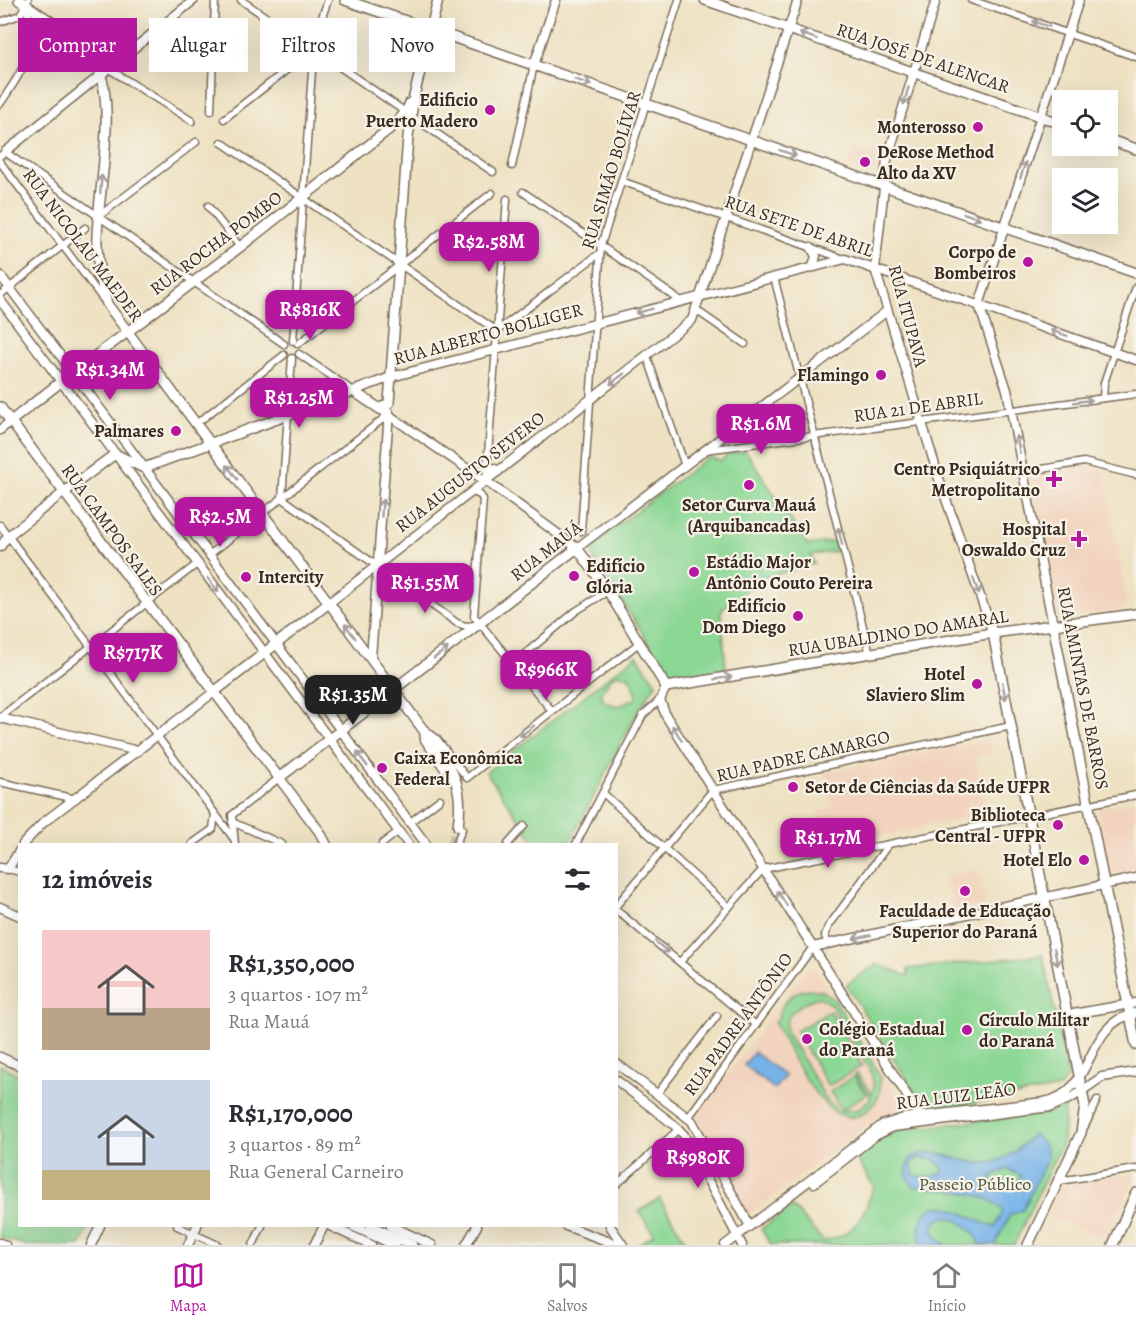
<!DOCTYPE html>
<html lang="pt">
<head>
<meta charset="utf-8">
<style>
	:root { --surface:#fff; --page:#f2f2f3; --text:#2b2b33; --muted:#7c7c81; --line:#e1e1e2; --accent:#b5179e }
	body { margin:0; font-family:Alegreya,serif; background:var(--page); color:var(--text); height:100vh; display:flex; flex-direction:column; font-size:22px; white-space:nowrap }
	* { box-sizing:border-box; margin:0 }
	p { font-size:20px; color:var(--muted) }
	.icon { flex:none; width:33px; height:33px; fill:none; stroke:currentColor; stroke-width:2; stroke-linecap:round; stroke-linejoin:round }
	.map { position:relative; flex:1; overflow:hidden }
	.details { position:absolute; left:18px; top:843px; width:600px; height:384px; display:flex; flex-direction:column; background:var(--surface); border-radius:0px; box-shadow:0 6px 24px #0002 }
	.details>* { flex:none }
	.hud { position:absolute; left:18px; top:18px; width:600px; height:54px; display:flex; gap:12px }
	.fabs { position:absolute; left:1052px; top:90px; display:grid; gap:12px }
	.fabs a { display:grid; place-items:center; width:66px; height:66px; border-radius:0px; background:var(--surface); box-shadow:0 6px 24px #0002; font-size:30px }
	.price { position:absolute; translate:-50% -51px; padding:0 14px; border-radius:12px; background:var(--accent); color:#fff; font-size:20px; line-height:39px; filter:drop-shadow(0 2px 3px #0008) }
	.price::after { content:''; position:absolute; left:50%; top:36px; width:18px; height:14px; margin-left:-9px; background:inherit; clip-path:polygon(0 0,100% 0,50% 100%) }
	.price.on { background:#222; color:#fff }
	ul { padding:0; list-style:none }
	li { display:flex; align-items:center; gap:18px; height:150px; padding:0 24px }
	li span { display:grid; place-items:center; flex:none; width:168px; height:120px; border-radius:0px; color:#555 }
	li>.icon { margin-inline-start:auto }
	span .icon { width:72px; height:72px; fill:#fffc; stroke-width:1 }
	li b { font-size:26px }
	h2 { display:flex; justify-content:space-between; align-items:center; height:72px; padding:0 24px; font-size:26px }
	.pill { padding:0 21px; border-radius:0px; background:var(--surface); box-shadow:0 6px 24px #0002; font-size:21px; line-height:54px }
	.pill.on { background:var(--accent); color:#fff }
	.dock { display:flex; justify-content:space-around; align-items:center; height:84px; border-top:2px solid var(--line); background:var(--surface); font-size:16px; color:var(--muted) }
	.dock a { display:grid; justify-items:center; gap:3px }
	.dock .on { color:var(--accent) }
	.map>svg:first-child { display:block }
	.built { fill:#f2d4be }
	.green { fill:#8bd794; stroke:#638059; stroke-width:1.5; fill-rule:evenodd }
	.water { fill:#76b3e9; stroke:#586e84; stroke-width:1.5; fill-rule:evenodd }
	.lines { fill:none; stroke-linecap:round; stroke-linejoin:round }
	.primary-tunnel { stroke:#cabda2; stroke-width:9; stroke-dasharray:9 4.5; stroke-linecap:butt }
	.street-casing { stroke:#7a6a58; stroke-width:9 }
	.secondary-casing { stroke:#7a6a58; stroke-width:11 }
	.primary-casing { stroke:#7a6a58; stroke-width:12 }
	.street { stroke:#fff; stroke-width:6 }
	.secondary { stroke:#fff; stroke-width:8 }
	.primary { stroke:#fff; stroke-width:9 }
	.oneway { stroke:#a79f9a }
	.poi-dot { fill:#b5179e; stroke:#f7f3e8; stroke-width:2 }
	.labels { text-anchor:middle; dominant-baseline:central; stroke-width:4.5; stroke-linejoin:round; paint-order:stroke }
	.street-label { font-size:18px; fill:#3b2a1e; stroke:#f7f3e8 }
	.poi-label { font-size:18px; font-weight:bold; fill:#3b2a1e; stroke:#f7f3e8; text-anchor:end }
	.park-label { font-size:18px; fill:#4f553c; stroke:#f7f3e8 }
</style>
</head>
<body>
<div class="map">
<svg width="1136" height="1245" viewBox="0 0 1136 1245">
	<rect width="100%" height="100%" fill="#f7f3e8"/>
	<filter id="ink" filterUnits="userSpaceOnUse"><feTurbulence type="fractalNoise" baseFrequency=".0167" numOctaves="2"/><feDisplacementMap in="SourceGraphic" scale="12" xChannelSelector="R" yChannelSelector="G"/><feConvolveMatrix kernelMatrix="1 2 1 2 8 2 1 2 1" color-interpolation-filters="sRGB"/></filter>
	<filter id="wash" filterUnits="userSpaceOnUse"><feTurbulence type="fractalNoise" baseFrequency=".008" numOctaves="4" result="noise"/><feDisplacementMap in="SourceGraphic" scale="24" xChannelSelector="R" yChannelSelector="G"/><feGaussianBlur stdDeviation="1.35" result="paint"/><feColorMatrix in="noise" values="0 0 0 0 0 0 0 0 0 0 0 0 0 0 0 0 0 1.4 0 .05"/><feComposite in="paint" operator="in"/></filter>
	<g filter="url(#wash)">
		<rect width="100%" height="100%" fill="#eee2c3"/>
		<g class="built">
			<polygon points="854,149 882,157 876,175 849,167"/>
			<polygon points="1082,466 1105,471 1127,603 1123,610 1058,619 1030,475"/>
			<polygon points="989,740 991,754 976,757 987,815 826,847 816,811 832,808 826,772"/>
			<polygon points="1136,801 1136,869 1110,874 1097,808"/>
			<polygon points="978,870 985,905 952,911 946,876"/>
			<polygon points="810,967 815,968 907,1112 879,1116 748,1215 696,1117 805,969"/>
			<polygon points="1136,1173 1108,1241 1047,1215 1060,1185"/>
		</g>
		<g class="green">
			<polygon points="746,451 807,545 835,541 838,551 811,555 814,564 762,578 721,610 726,669 669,680 642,632 594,559 592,551 610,531 708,457 721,461 728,454"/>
			<path d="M637 655 656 684 638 711 569 844H536L486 772ZM618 674 629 677 636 691V698L632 701 629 699 627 703 618 706 604 702 601 692 612 677Z"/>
			<polygon points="1043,955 1068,1076 1060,1088 927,1111 846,985 877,964 908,976 908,969"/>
			<path d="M808 989 823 991 835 1000 878 1072C882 1084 881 1097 872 1106 832 1151 789 1048 774 1022L778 1019C781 1003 791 992 808 989ZM820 997 831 1005 871 1072 874 1085 872 1094 857 1073 855 1075 871 1098 857 1110H839L828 1102 786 1031C782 1014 805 1000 820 997Z"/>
			<polygon points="830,1011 862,1066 828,1086 796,1031"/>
			<polygon points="0,1065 19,1075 20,1226 89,1226 80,1245 26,1245 0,1238"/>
			<polygon points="854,1076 866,1094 842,1110 830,1092"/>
			<path d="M1065 1107 1063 1141 1014 1245H771L761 1229 793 1207 823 1241C857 1236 863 1215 874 1187L854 1155 870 1143 904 1129 1041 1114Z"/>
			<polygon points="660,1198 660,1199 688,1245 637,1245 654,1234 639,1211"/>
		</g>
		<g class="water">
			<polygon points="754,1052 785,1076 774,1089 744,1065"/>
			<path d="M1033 1133 1045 1146 1048 1157 1023 1210 1010 1215 995 1245H981C975 1230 943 1202 933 1228L938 1238 946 1245H923C919 1239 918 1235 920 1227 928 1183 974 1223 995 1227L1003 1211C987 1189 938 1191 913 1186L906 1174 910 1158C948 1136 984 1196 1033 1133ZM917 1158 934 1159 943 1169V1173L926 1178 914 1175 911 1164ZM1007 1169 1021 1175 1016 1184 1007 1186 991 1182V1177Z"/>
		</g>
	</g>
	<g filter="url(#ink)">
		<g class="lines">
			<polyline class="primary-tunnel" points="452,844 458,826"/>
			<defs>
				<g id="street">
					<polyline points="241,0 310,47"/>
					<polyline points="971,0 1136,57"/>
					<polyline points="0,22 20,15 28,0"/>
					<polyline points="312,46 328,0"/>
					<polyline points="318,52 493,172"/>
					<polyline points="109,69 192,121"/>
					<path d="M0 104C21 73 42 44 25 6"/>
					<polyline points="211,111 215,0"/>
					<polyline points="224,119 307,54"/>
					<polyline points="221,142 497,331 600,253"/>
					<polyline points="0,156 5,152 284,344"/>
					<polyline points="0,162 105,302"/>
					<polyline points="512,166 534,65"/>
					<polyline points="621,181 844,259"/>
					<polyline points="523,192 681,301"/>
					<polyline points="208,206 240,247"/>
					<polyline points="99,216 196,142"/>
					<polyline points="774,277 870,654"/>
					<polyline points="0,295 85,228"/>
					<polyline points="696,310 745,344"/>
					<polyline points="293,341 313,57"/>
					<polyline points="298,344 492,193"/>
					<polyline points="299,354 353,391"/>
					<polyline points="647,356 685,466"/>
					<polyline points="1103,398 1104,383 1136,287"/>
					<polyline points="196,424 284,355"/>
					<polyline points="705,450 1136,394"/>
					<polyline points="1024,472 1084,462 1136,475"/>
					<polyline points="486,481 507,199"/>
					<polyline points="473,492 480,495 483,499 474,616 552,711"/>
					<polyline points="282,498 457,623 466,626 475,625"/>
					<polyline points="282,498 292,358"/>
					<polyline points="0,525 234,839"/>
					<polyline points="581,531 601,245 679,0"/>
					<polyline points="209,555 388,415"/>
					<polyline points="513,664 576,611 608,591"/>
					<polyline points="0,717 197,564"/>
					<polyline points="423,729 424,740 443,768"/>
					<polyline points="426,730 437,739 467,778 639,643"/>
					<polyline points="0,782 76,799"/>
					<polyline points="603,793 729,907"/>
					<polyline points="232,822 282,844"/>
					<polyline points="409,823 440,799"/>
					<polyline points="192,844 213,829 215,814"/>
					<polyline points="235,844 232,815 279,778"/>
					<polyline points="382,844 399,831"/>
					<polyline points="456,844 462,829"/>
					<polyline points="508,844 524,826"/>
					<polyline points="576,844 643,715 660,700"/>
					<polyline points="8,869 20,872"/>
					<polyline points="616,906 713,790 1011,726"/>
					<polyline points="616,910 756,1025"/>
					<polyline points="828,944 825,936 828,927 888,845"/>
					<polyline points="680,962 763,869 1136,795"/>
					<polyline points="657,1094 717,1016"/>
					<polyline points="688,1118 813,947"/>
					<polyline points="1085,1126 1097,1100"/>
					<polyline points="1059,1181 1136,1169"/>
					<polyline points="616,1185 679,1129"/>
					<polyline points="177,1226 218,1245"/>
					<polyline points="253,1245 262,1226"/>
				</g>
				<g id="secondary">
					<polyline points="936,0 887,160 875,269 941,485 993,633"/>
					<polyline points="534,65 556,0"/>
					<polyline points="5,152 194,0"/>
					<polyline points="811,247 816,256 813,267"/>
					<polyline points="0,275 426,844"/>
					<polyline points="0,300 408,844"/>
					<polyline points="353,391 391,377 845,259 1136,360"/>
					<polyline points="380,409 494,487 577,548 887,311"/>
					<polyline points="0,430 11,421"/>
					<polyline points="0,547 8,536 63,493"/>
					<polyline points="329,603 692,320 798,0"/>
					<polyline points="1053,625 1007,390 979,305 1079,0"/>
					<polyline points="371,658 389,412"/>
					<polyline points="666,687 660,700 666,716 920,1116"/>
					<polyline points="0,718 138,751"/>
					<polyline points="23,844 44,822 214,692"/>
					<polyline points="0,868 8,869 20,850"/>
					<polyline points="0,907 20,916"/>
					<polyline points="813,947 1136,878"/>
					<polyline points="1067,1015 1136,1003"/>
					<polyline points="0,1057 20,1066"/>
					<polyline points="616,1063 692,1121 750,1226"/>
					<polyline points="616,1080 673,1124 684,1135 742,1245"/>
					<polyline points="814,1183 875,1136 893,1127 1051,1107 1073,1097 1102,1077 1136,1072"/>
					<polyline points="330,1226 371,1245"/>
					<polyline points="391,1226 432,1245"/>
					<polyline points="566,1226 618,1245"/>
					<polyline points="610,1226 623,1245"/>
					<polyline points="0,1243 5,1245"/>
					<polyline points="91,1245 100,1226"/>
					<polyline points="188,1245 197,1226"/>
					<polyline points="314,1245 324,1226"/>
					<polyline points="466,1245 477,1226"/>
					<path d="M725 1245 882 1125 904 1118 1044 1102C1098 1091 1082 1024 1136 1013"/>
				</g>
				<g id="primary">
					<path d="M19 0C41 16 80 37 94 60 119 98 98 191 97 237 96 260 101 282 107 304L445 759C459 781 462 800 458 826"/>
					<polyline points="345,0 1136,273"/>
					<polyline points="705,0 1062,124"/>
					<polyline points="1107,139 1136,149"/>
					<polyline points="73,373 240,247 393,126 406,112 410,103"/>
					<polyline points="0,407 319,831 326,844"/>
					<polyline points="11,421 67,377"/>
					<polyline points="486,466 498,471"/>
					<polyline points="63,493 115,454 144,468 353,391 380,409 389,403 408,137 414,96 438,0"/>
					<polyline points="1053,625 1136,1045"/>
					<polyline points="993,633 1085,1106 1081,1133 1028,1245"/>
					<polyline points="214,692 329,603"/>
					<polyline points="279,778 577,548 608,591 666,687 993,633 1136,614"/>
					<polyline points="353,1226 395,1245"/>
					<polyline points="371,1226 412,1245"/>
					<polyline points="1113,1245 1136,1193"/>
				</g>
			</defs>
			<use href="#street" class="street-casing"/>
			<use href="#secondary" class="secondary-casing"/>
			<use href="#primary" class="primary-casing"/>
			<use href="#street" class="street"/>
			<use href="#secondary" class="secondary"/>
			<use href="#primary" class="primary"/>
		</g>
		<defs><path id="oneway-shaft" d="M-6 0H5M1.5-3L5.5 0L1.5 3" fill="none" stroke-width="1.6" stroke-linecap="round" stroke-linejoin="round" transform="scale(1.5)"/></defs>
		<g class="oneway">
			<use href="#oneway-shaft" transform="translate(1041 24) rotate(-161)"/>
			<use href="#oneway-shaft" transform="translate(808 36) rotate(-161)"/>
			<use href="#oneway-shaft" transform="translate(583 82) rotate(19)"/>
			<use href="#oneway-shaft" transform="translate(906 96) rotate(106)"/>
			<use href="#oneway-shaft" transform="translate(788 153) rotate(19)"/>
			<use href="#oneway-shaft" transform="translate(1023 170) rotate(-72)"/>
			<use href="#oneway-shaft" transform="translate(101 184) rotate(-86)"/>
			<use href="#oneway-shaft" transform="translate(972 216) rotate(19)"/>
			<use href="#oneway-shaft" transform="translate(644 311) rotate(165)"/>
			<use href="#oneway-shaft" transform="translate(1059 333) rotate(-161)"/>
			<use href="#oneway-shaft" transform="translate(617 379) rotate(142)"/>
			<use href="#oneway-shaft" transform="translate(1083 401) rotate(-8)"/>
			<use href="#oneway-shaft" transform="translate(1018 444) rotate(-101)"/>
			<use href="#oneway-shaft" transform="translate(232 472) rotate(-127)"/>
			<use href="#oneway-shaft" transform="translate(382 508) rotate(-86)"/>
			<use href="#oneway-shaft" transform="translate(840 536) rotate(-104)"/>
			<use href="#oneway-shaft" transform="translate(213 585) rotate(53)"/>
			<use href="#oneway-shaft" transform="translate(976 586) rotate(70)"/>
			<use href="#oneway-shaft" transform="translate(350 631) rotate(-127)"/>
			<use href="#oneway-shaft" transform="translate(441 653) rotate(-38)"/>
			<use href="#oneway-shaft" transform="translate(723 678) rotate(-9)"/>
			<use href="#oneway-shaft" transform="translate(1004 691) rotate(79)"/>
			<use href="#oneway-shaft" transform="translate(527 731) rotate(142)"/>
			<use href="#oneway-shaft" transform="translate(677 733) rotate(-122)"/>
			<use href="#oneway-shaft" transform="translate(362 759) rotate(-127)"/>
			<use href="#oneway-shaft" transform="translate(782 898) rotate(-122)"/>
			<use href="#oneway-shaft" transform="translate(862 937) rotate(168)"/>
			<use href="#oneway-shaft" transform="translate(662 947) rotate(39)"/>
			<use href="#oneway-shaft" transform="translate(1056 957) rotate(79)"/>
		</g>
	</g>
	<g class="poi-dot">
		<circle cx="490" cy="110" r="6"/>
		<circle cx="978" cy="127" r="6"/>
		<circle cx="865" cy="162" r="6"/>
		<circle cx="1028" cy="262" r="6"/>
		<circle cx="881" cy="375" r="6"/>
		<circle cx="176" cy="431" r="6"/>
		<path d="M1051 470h6v6h6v6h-6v6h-6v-6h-6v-6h6z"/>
		<circle cx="749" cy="485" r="6"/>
		<path d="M1076 530h6v6h6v6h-6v6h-6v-6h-6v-6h6z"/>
		<circle cx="694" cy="572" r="6"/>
		<circle cx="574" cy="576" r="6"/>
		<circle cx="246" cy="577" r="6"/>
		<circle cx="798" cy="616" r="6"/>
		<circle cx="977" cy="684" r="6"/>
		<circle cx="382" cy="768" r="6"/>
		<circle cx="793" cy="787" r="6"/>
		<circle cx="1058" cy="825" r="6"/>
		<circle cx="1084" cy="860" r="6"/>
		<circle cx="965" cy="891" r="6"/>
		<circle cx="967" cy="1030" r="6"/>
		<circle cx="807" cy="1039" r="6"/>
	</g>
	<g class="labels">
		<g class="street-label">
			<text transform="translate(923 58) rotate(19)">RUA JOSÉ DE ALENCAR</text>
			<text transform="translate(611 170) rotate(-73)">RUA SIMÃO BOLÍVAR</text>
			<text transform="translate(799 226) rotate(19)">RUA SETE DE ABRIL</text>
			<text transform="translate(216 243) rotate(-37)">RUA ROCHA POMBO</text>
			<text transform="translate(83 245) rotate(53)">RUA NICOLAU MAEDER</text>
			<text transform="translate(908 316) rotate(75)">RUA ITUPAVA</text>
			<text transform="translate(488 334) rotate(-15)">RUA ALBERTO BOLLIGER</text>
			<text transform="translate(918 407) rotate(-8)">RUA 21 DE ABRIL</text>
			<text transform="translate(470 472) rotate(-38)">RUA AUGUSTO SEVERO</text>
			<text transform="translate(112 530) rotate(54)">RUA CAMPOS SALES</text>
			<text transform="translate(546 551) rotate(-38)">RUA MAUÁ</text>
			<text transform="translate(898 633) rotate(-9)">RUA UBALDINO DO AMARAL</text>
			<text transform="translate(1083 688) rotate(79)">RUA AMINTAS DE BARROS</text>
			<text transform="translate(803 756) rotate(-13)">RUA PADRE CAMARGO</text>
			<text transform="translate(738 1024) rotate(-54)">RUA PADRE ANTÔNIO</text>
			<text transform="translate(956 1096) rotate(-7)">RUA LUIZ LEÃO</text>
		</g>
		<g class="poi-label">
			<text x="478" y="100">Edificio<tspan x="478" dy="21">Puerto Madero</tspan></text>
			<text x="966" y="127">Monterosso</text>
			<text x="877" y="152" text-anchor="start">DeRose Method<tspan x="877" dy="21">Alto da XV</tspan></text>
			<text x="1016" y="252">Corpo de<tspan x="1016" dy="21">Bombeiros</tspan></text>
			<text x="869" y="375">Flamingo</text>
			<text x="164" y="431">Palmares</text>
			<text x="1040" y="469">Centro Psiquiátrico<tspan x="1040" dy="21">Metropolitano</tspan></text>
			<text x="749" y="505" text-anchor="middle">Setor Curva Mauá<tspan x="749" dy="21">(Arquibancadas)</tspan></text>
			<text x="1066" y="529">Hospital<tspan x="1066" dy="21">Oswaldo Cruz</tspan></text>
			<text x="706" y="562" text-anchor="start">Estádio Major<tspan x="706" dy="21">Antônio Couto Pereira</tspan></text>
			<text x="586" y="566" text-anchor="start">Edifício<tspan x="586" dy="21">Glória</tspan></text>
			<text x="258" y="577" text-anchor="start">Intercity</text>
			<text x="786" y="606">Edifício<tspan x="786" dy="21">Dom Diego</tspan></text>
			<text x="965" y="674">Hotel<tspan x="965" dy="21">Slaviero Slim</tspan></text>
			<text x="394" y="758" text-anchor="start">Caixa Econômica<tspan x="394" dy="21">Federal</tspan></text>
			<text x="805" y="787" text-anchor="start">Setor de Ciências da Saúde UFPR</text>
			<text x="1046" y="815">Biblioteca<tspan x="1046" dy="21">Central - UFPR</tspan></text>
			<text x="1072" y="860">Hotel Elo</text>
			<text x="965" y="911" text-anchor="middle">Faculdade de Educação<tspan x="965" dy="21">Superior do Paraná</tspan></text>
			<text x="979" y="1020" text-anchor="start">Círculo Militar<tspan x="979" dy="21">do Paraná</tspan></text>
			<text x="819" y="1029" text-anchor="start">Colégio Estadual<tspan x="819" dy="21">do Paraná</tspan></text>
		</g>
		<g class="park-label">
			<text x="975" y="1184">Passeio Público</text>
		</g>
	</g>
</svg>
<div class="fabs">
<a><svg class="icon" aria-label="locate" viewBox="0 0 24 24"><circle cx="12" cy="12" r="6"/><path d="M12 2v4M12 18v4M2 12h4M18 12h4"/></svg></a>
<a><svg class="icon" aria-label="layers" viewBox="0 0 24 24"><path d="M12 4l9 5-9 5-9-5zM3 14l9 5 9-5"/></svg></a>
</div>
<b class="price" style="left:489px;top:273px">R$2.58M</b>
<b class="price" style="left:310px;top:341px">R$816K</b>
<b class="price" style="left:110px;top:401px">R$1.34M</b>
<b class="price" style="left:299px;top:429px">R$1.25M</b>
<b class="price" style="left:761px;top:455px">R$1.6M</b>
<b class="price" style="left:220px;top:548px">R$2.5M</b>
<b class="price" style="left:425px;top:614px">R$1.55M</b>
<b class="price" style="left:133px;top:684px">R$717K</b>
<b class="price" style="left:546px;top:701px">R$966K</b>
<b class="price on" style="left:353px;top:726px">R$1.35M</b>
<b class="price" style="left:828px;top:869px">R$1.17M</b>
<b class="price" style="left:698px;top:1189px">R$980K</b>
<div class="hud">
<a class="pill on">Comprar</a>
<a class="pill">Alugar</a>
<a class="pill">Filtros</a>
<a class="pill">Novo</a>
</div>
<section class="details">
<h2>12 imóveis<svg class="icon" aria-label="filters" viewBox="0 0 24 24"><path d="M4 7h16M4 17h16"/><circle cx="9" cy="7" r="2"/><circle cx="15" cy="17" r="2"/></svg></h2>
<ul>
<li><span style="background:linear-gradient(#f6c9c9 65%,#b9a48a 0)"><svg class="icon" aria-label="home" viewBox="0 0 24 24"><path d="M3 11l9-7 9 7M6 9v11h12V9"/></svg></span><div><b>R$1,350,000</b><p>3 quartos · 107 m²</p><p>Rua Mauá</p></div></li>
<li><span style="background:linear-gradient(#c9d6e8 75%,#c2b280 0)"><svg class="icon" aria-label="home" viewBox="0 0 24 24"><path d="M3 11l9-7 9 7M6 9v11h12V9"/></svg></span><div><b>R$1,170,000</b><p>3 quartos · 89 m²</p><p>Rua General Carneiro</p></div></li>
</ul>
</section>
</div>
<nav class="dock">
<a class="on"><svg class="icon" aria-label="map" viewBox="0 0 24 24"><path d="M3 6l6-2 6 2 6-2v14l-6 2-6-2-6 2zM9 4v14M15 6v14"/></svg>Mapa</a>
<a><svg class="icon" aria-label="saved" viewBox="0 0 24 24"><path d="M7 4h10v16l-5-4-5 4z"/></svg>Salvos</a>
<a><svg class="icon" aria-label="home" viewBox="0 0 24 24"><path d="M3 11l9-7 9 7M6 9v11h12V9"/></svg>Início</a>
</nav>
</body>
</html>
